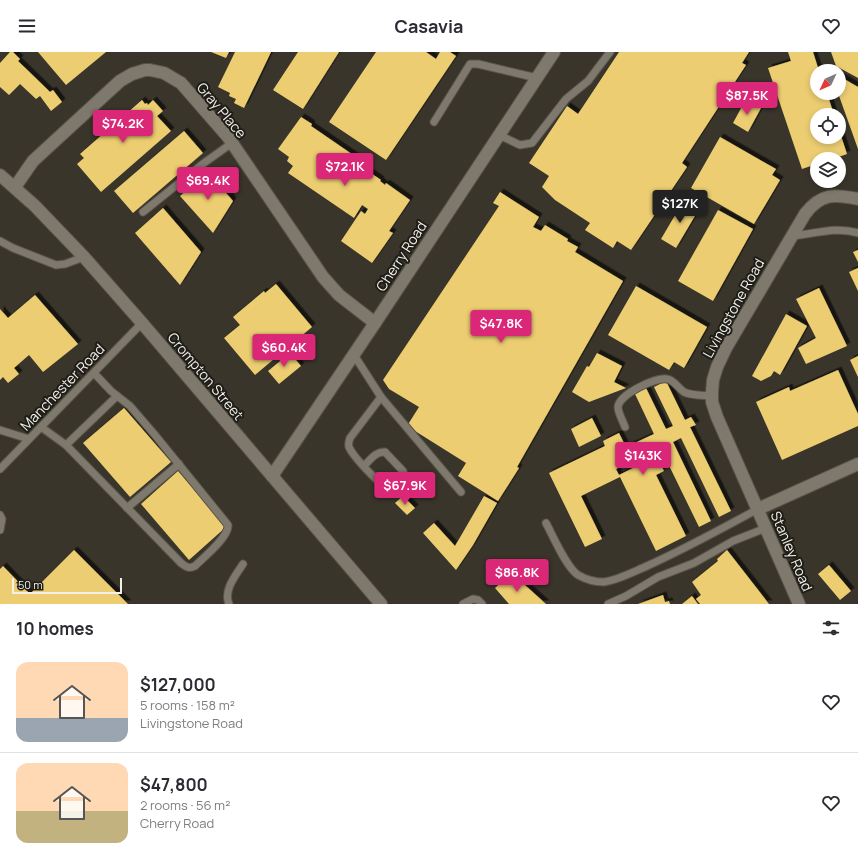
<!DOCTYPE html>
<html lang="en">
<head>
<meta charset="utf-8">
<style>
	:root { --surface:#fff; --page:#f7f7f7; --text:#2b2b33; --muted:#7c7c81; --line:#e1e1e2; --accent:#db2777 }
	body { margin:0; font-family:Manrope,sans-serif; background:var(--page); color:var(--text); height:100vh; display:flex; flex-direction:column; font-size:15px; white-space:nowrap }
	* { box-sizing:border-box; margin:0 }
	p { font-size:13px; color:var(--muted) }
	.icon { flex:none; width:22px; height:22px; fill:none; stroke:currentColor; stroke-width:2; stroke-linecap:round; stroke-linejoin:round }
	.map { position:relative; height:552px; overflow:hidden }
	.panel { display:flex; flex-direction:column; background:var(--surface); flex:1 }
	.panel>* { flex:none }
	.needle { width:26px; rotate:226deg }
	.tools { position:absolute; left:810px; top:12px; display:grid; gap:8px }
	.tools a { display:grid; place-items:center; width:36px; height:36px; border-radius:50%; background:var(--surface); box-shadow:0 2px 6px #0003; font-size:20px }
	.scale { position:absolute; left:12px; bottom:10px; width:110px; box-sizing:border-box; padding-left:4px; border:2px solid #f3f0e9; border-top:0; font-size:11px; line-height:14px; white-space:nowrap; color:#f3f0e9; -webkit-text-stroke:3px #1f1d18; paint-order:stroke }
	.price { position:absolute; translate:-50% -34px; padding:0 9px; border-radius:4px; background:var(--accent); color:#fff; font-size:13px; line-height:26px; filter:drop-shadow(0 1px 2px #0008) }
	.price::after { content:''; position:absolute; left:50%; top:24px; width:12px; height:9px; margin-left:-6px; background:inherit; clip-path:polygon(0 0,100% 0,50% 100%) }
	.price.active { background:#222; color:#fff }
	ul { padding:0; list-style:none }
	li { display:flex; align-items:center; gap:12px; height:100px; padding:0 16px }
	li+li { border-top:1px solid var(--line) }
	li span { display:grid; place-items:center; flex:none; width:112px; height:80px; border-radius:12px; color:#555 }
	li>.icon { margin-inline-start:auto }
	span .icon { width:48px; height:48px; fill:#fffc; stroke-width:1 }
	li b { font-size:17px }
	h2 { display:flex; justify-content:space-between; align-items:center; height:48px; padding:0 16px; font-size:17px }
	header { display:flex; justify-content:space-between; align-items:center; height:52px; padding:0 16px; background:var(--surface); font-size:18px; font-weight:700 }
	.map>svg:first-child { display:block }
	.building { fill:#eccd71; filter:url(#shadow) }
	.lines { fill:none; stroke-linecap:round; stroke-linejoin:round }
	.service-casing { stroke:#58544a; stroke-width:9 }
	.minor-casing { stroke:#58544a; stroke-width:14 }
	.tertiary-casing { stroke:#58544a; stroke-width:14 }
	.service { stroke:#7e796c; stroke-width:7 }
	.minor { stroke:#7e796c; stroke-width:12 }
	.tertiary { stroke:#7e796c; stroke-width:12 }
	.labels { text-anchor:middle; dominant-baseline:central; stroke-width:4; stroke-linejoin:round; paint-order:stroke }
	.street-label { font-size:14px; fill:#f3f0e9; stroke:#1f1d18 }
</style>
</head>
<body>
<header><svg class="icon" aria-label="menu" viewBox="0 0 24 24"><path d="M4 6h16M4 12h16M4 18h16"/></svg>Casavia<svg class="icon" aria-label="heart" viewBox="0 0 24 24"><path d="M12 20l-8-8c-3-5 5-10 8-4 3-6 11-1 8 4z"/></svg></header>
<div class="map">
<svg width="858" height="552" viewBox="0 0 858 552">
	<defs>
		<filter id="shadow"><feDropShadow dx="3.5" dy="-3.5" stdDeviation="0" flood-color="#0009"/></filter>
	</defs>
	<rect width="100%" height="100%" fill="#39352a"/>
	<g class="building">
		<polygon points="10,0 13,0 20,7 18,9 47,37 50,40 53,38 62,50 51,59 40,44 36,47 20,32 9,43 0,35 0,11"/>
		<polygon points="38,0 106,0 66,33"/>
		<polygon points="211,0 229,0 226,6"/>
		<polygon points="235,0 271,0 244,56 234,51 236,47 229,44 230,41 218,35"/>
		<polygon points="298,0 339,0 303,57 273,38"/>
		<polygon points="376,0 426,0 436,7 440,0 450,0 456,4 386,108 329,70"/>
		<polygon points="619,0 749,0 742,11 746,13 682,111 687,115 631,198 617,189 613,196 585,178 590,171 555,148 542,135 549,124 529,111 567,54 578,62"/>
		<polygon points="788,0 813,0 819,19 817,19 817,41 827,41 834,63 817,63 817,85 839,85 839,78 847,102 833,107 817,107 817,112 802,117 768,16 791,9"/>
		<polygon points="831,0 858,0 858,26 836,14"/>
		<polygon points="839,24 858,35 858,97 838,41"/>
		<polygon points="746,47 761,56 748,80 733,71"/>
		<polygon points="142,48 145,52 147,51 148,53 153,48 163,59 157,64 171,79 101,140 77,112 84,106 80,102"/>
		<polygon points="301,65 312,72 311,74 359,107 356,111 381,128 380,129 385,133 386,131 410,148 389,179 393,181 372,211 341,189 361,159 365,162 368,157 362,153 354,166 288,121 293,114 287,109 289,105 278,97"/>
		<polygon points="184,79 203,101 133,161 114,139"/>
		<polygon points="720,85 776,117 772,123 780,128 754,172 691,136"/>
		<polygon points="208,120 233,149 213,181 180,144"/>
		<polygon points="500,140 539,165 533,175 541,179 545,173 568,187 567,189 578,195 575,200 623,229 517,415 519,416 498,449 458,424 466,411 407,374 419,355 389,337 383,328 499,154 493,151"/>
		<polygon points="684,148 699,157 676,196 661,187"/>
		<polygon points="163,156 201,200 180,233 135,181"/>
		<polygon points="718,158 753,177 713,249 678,229"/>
		<polygon points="858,198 858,210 853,200"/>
		<polygon points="858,216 858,239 849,220"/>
		<polygon points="276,232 312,275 255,323 224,286 240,273 233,265 264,239 265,241"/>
		<polygon points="636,234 707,275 684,316 674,310 669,318 608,283"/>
		<polygon points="819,236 847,294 806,312 798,296 816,286 796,247"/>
		<polygon points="35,243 78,292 43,320 29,303 14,316 19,322 8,331 3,325 0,328 0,257 8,266"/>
		<polygon points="786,262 807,274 780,323 774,319 771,324 761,329 752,324"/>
		<polygon points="290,301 301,314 279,332 268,319"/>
		<polygon points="597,301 622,314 614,330 626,336 589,350 572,340 587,314 589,315"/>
		<polygon points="858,304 858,325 850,308"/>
		<polygon points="838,318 858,362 858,374 782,408 756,350 789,335 790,339"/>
		<polygon points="666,329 685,368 691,365 696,373 690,375 731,459 719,465 681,386 673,390 711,469 699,475 660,395 616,417 619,423 657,404 664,419 656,423 686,484 656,499 620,425 581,444 602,487 585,495 549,421 605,394 603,389 619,381 626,395 654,382 635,342 646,336 666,377 673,374 654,335"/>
		<polygon points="124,356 171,410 130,445 83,391"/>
		<polygon points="592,366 601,384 579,395 571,377"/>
		<polygon points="178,419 226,475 189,508 141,452"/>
		<polygon points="403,444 415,456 407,463 395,451"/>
		<polygon points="484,444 497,451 473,493 456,518 423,481 434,471 455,494"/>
		<polygon points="74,498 128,552 0,552 0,517 3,514 30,542"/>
		<polygon points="727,498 769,552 700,552 696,547 701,543 692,530 718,509 717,507"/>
		<polygon points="829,513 851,539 840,548 818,522"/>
		<polygon points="516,525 546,552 509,552 495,536 506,526"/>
		<polygon points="663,543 665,550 669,549 670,552 638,552"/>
		<polygon points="692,544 698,552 682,552"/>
	</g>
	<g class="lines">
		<defs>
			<g id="service">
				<polyline points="434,70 470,12 478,12 537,26"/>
				<polyline points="499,83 520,93 532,91 566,47 588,29 610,0"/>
				<polyline points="143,160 204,111 232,91"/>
				<path d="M792 184C814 182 837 174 858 181"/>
				<polyline points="0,189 13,196 56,213 65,212 84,205"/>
				<polyline points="354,303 381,345 461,440"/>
				<path d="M41 375 66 393 181 511C186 515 189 517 195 514 204 505 229 485 228 473L155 383 130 354 111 339 94 321"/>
				<path d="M625 375C623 369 618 361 618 355 619 342 656 325 667 327 674 328 678 336 684 340 692 344 703 343 712 344"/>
				<polyline points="0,378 29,387"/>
				<polyline points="66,393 117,344"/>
				<path d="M364 414C370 408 376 399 385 400L403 419 404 424C399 430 394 439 386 437 376 427 354 407 349 395 348 392 349 389 350 386L381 345"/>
				<polyline points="0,417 142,271"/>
				<polyline points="127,456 179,412"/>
				<polyline points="0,463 2,467 0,478"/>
				<path d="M546 471C553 484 566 515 578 523 585 527 595 530 604 530 618 528 633 520 647 514 685 497 721 477 758 457"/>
				<path d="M229 552C223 538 236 523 243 512"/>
				<polyline points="463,552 473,547 478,548 482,552"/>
				<polyline points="608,552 626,544 658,525 694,511 733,489 766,476"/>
			</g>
			<g id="minor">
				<polyline points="15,135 33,109 120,29 132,22 145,18 150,18 164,21 181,31 228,85 323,225 339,243 375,271"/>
				<polyline points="272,424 375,271 554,0"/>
				<polyline points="758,457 858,412"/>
				<path d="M799 552 717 365 712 350V340L713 328 717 315 726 296 805 162C821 141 834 142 858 147"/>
			</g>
			<polyline id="tertiary" points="0,123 35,154 84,205 142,271 381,552"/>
		</defs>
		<use href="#service" class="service-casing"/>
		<use href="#minor" class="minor-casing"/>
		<use href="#tertiary" class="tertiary-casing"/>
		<use href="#service" class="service"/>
		<use href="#minor" class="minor"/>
		<use href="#tertiary" class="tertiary"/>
	</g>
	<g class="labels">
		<g class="street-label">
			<text transform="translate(222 58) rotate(50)">Gray Place</text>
			<text transform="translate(401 204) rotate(-57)">Cherry Road</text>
			<text transform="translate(733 256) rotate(-61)">Livingstone Road</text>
			<text transform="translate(206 324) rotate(50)">Crompton Street</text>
			<text transform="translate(62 335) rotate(-46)">Manchester Road</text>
			<text transform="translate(792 499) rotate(67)">Stanley Road</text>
		</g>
	</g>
</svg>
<div class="tools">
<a><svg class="needle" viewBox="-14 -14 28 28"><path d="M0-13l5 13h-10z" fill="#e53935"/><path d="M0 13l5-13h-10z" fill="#7c7c81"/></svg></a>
<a><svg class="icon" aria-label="locate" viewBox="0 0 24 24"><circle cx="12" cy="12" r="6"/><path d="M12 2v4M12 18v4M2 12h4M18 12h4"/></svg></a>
<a><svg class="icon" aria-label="layers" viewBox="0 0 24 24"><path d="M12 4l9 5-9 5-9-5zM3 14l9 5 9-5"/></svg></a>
</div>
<div class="scale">50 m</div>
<b class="price" style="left:747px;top:64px">$87.5K</b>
<b class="price" style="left:123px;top:92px">$74.2K</b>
<b class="price" style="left:345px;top:135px">$72.1K</b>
<b class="price" style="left:208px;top:149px">$69.4K</b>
<b class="price active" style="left:680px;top:172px">$127K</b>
<b class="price" style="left:501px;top:292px">$47.8K</b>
<b class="price" style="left:284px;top:316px">$60.4K</b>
<b class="price" style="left:643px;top:424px">$143K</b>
<b class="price" style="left:405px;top:454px">$67.9K</b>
<b class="price" style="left:517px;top:541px">$86.8K</b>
</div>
<section class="panel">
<h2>10 homes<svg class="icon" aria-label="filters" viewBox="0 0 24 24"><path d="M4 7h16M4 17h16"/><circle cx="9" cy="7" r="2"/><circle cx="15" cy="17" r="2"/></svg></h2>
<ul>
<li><span style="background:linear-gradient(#ffd9b3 70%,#9aa5b1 0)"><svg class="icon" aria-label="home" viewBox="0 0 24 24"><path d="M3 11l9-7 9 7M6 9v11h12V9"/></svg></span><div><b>$127,000</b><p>5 rooms · 158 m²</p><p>Livingstone Road</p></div><svg class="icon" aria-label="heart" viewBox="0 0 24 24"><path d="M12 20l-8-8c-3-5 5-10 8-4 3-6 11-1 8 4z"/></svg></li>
<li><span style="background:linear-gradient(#ffd9b3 60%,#c2b280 0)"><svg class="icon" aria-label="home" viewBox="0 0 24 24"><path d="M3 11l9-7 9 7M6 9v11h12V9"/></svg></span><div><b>$47,800</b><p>2 rooms · 56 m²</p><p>Cherry Road</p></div><svg class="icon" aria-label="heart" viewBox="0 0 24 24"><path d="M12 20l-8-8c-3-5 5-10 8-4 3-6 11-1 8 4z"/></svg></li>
</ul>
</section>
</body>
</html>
